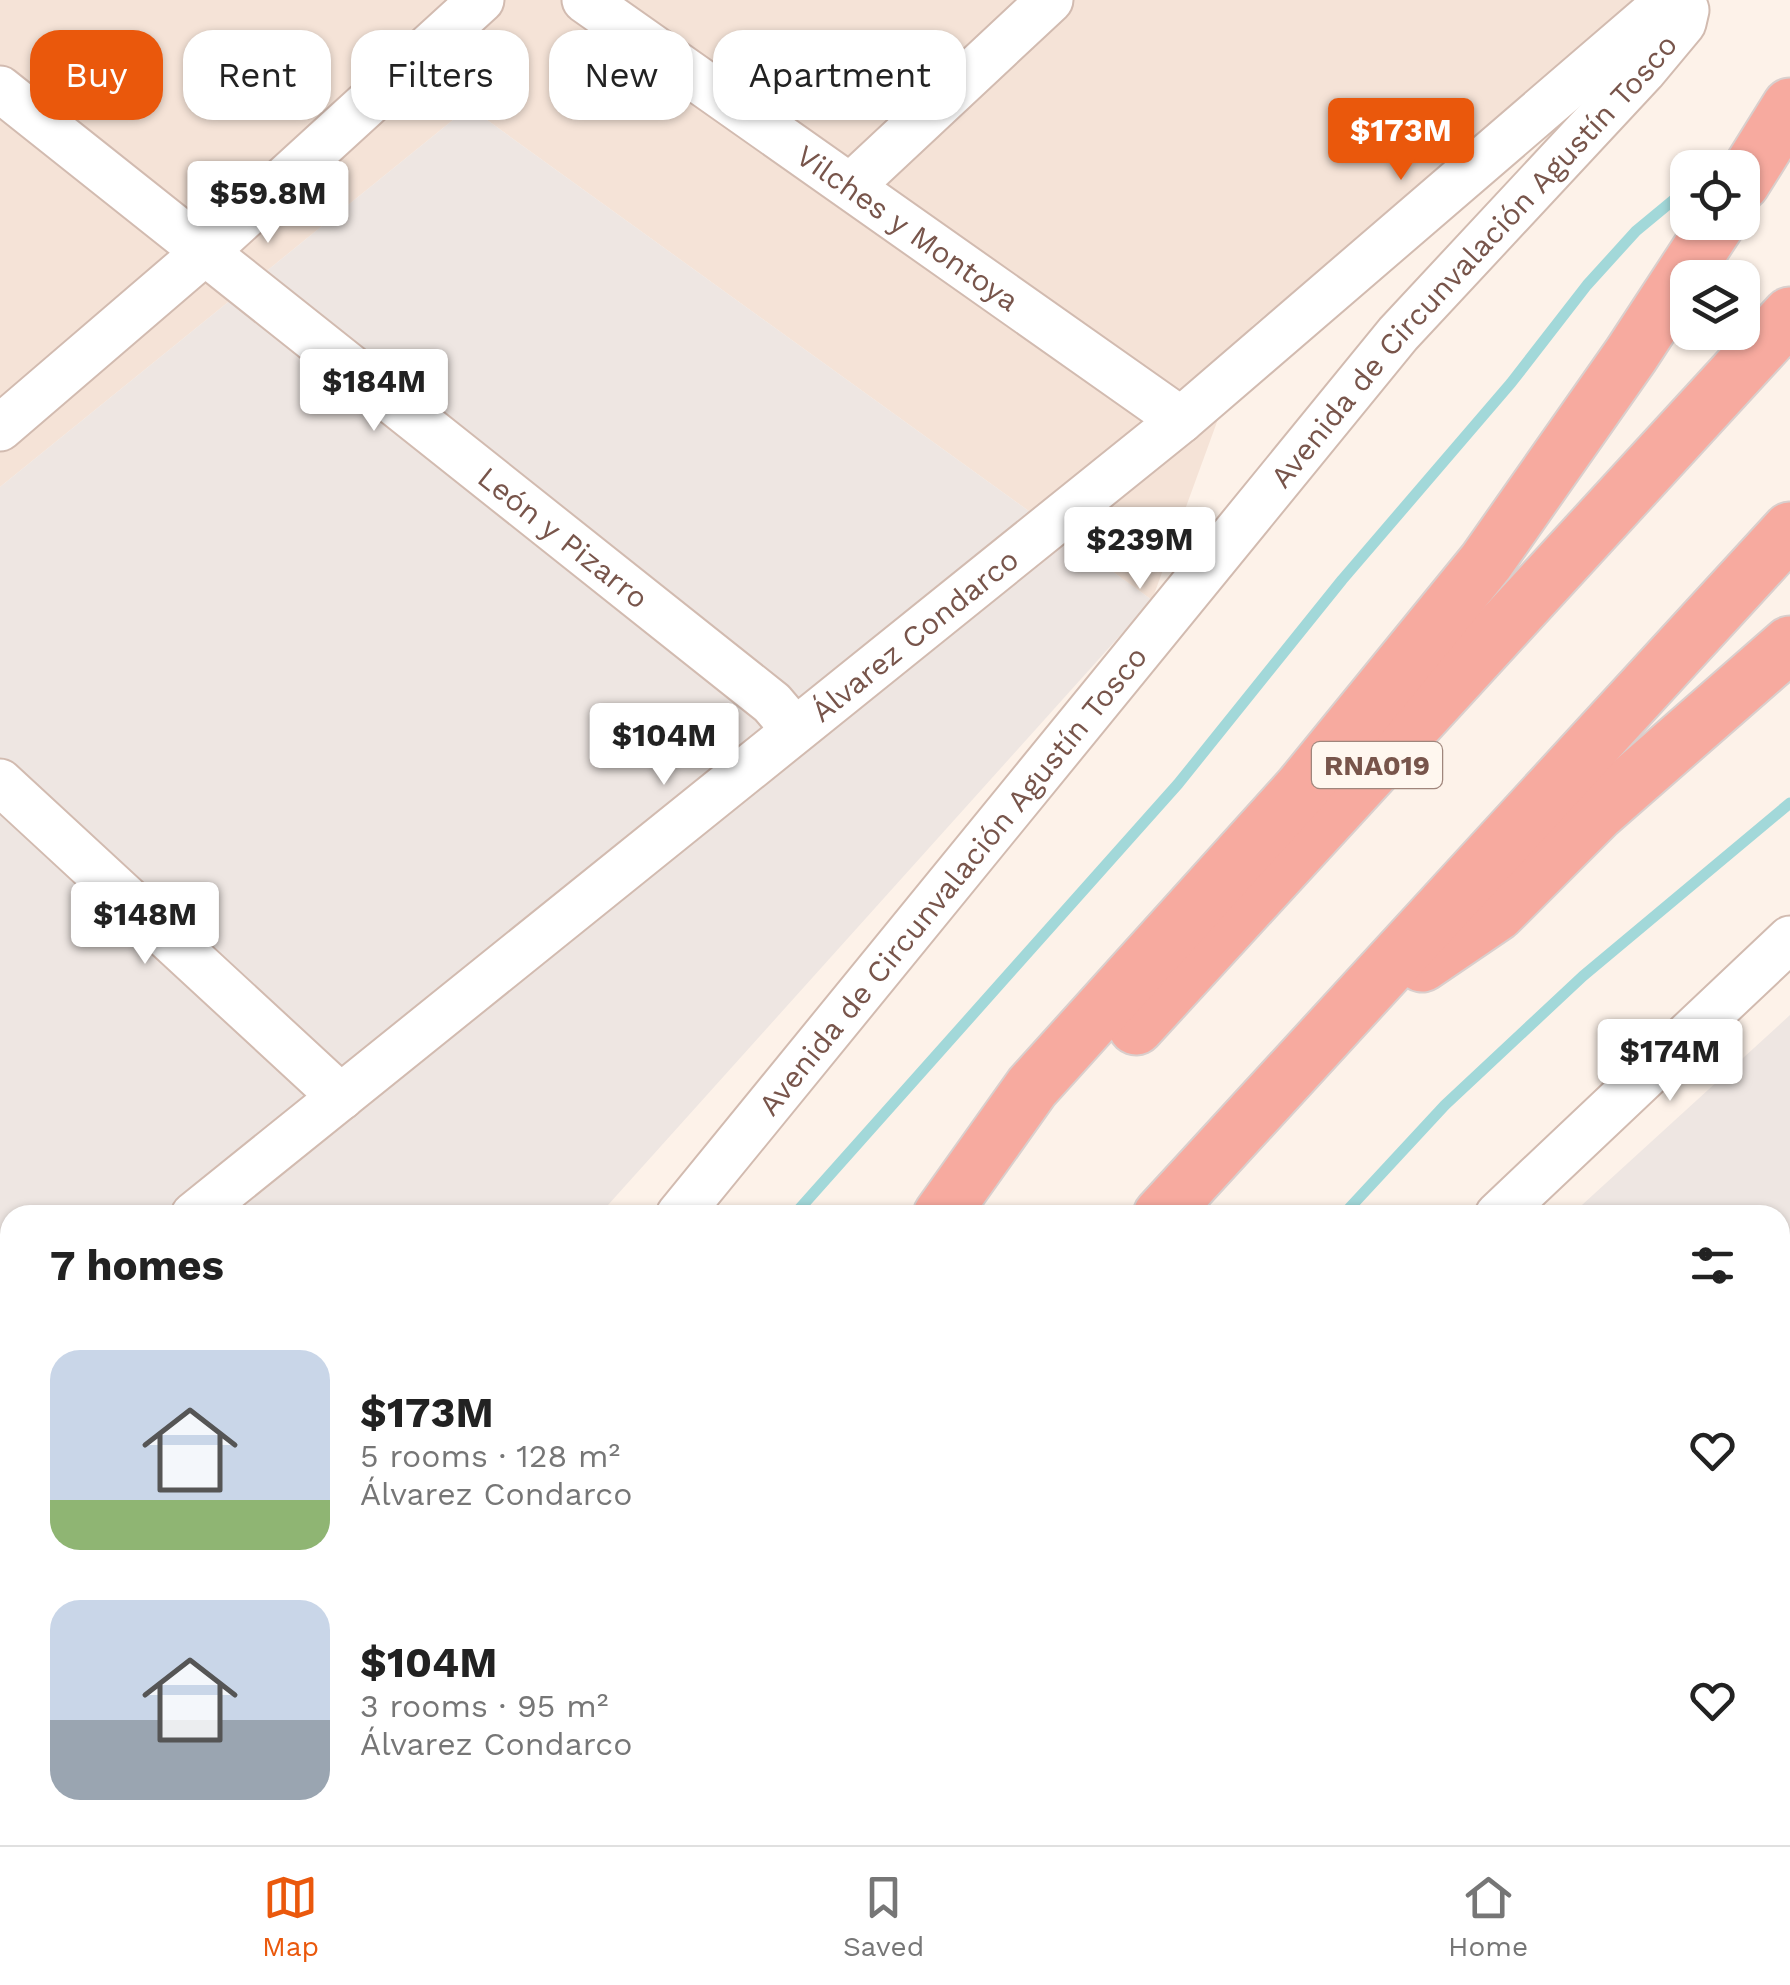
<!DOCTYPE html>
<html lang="en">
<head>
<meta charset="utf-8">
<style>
	:root { --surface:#fff; --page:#f2f2f2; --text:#222; --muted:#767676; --line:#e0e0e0; --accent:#ea580c }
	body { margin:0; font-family:"Work Sans",sans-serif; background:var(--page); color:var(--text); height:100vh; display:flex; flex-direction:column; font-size:38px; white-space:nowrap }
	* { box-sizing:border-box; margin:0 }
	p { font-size:32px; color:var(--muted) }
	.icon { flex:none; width:55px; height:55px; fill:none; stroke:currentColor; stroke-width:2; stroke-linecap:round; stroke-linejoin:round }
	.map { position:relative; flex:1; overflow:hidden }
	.sheet { position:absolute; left:0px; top:1205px; width:1790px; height:640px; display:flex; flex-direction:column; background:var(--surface); border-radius:30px 30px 0 0; box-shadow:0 2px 8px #0004 }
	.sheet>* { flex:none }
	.hud { position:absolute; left:30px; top:30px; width:1000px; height:90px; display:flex; gap:20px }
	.tools { position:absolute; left:1670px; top:150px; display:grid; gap:20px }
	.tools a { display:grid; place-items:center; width:90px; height:90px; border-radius:20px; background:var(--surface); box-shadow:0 2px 8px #0004; font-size:50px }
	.price { position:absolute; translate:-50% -85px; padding:0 22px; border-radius:10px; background:#fff; color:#222; font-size:32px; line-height:65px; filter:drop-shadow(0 2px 5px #0008) }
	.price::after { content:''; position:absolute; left:50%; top:60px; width:30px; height:22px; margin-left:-15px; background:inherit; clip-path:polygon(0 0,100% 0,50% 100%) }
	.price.current { background:var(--accent); color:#fff }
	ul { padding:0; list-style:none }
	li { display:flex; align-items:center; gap:30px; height:250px; padding:0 50px }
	li span { display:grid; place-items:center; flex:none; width:280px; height:200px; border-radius:30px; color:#555 }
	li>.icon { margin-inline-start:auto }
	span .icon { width:120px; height:120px; fill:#fffc; stroke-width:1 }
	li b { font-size:42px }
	h2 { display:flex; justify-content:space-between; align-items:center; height:120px; padding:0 50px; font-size:42px }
	.chip { padding:0 35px; border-radius:30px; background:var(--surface); box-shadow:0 2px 8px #0004; font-size:35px; line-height:90px }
	.chip.current { background:var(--accent); color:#fff }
	.tab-bar { display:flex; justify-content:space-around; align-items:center; height:140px; border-top:2px solid var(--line); background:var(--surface); font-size:28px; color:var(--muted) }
	.tab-bar a { display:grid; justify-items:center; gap:5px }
	.tab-bar .current { color:var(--accent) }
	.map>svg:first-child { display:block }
	.residential { fill:#f5e3d7 }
	.industrial { fill:#eee6e2 }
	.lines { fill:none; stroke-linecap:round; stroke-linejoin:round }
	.stream { stroke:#a2d8d9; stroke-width:11 }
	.building { fill:#f3cdc0 }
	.minor-casing { stroke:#d2bbb0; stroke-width:49 }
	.highway-casing { stroke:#d9cfcd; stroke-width:59 }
	.minor { stroke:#fff; stroke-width:45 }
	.highway { stroke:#f7aa9f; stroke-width:55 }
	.labels { text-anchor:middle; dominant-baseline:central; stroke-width:9; stroke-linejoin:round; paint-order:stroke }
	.shield { fill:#fff7ef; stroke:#a0867c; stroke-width:2.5 }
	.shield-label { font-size:28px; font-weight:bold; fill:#78554b }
	.street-label { font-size:30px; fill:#78554b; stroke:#fff7ef }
</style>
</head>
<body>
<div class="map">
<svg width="1790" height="1845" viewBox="0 0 1790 1845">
	<rect width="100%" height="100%" fill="#fdf2e9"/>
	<polygon class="residential" points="0,0 1642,0 1252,326 1152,600 469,107 0,487"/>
	<g class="industrial">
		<polygon points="469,107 1152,600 599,1215 10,1215 10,1835 39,1835 30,1845 0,1845 0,487"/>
		<polygon points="1790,1015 1790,1845 997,1845 1006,1835 1780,1835 1780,1215 1571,1215"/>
	</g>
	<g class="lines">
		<g class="stream">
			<polyline points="794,1215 1178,784 1342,580 1511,383 1587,285 1636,231 1688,188"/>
			<polyline points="1343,1215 1445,1105 1583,976 1790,803"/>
			<polyline points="224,1845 233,1835"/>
			<polyline points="768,1845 776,1835"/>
		</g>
	</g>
	<polygon class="building" points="1062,1835 1105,1835 1119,1845 1055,1845"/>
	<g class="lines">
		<defs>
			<g id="minor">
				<path id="s1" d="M585 0 1181 420"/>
				<path id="s2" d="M0 89 772 703 795 730"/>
				<polyline points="851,186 1050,0"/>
				<polyline points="0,428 205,252 481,0"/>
				<polyline points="0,782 341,1097"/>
				<path id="s3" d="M194 1215 1181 420 1669 0"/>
				<path id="s4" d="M679 1215 1398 334 1643 71 1683 23 1686 10 1683 2"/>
				<polyline points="1498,1215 1790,939"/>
				<polyline points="0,1371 10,1363"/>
				<polyline points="1780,1609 1790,1616"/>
				<polyline points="1207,1835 1222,1845"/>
				<polyline points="96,1845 105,1835"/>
				<polyline points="878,1845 887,1835"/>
			</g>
			<g id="highway">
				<polyline points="1742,183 1790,106"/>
				<polyline points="1422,964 1497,913 1598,812 1790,644"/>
				<polyline points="1136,1027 1790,315"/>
				<polyline points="941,1215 1032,1087 1302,788 1486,562 1631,355 1718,222"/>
				<polyline points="1161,1215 1790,530"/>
				<polyline points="379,1845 388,1835"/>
				<polyline points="578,1845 587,1835"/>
			</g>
		</defs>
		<use href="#minor" class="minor-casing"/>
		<use href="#highway" class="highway-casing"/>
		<use href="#minor" class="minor"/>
		<use href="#highway" class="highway"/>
	</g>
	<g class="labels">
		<rect class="shield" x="1312" y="742" width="130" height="46" rx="8"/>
		<g class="shield-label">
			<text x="1377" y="765">RNA019</text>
		</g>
		<g class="street-label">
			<text stroke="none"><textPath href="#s1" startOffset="395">Vilches y Montoya</textPath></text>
			<text stroke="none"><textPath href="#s4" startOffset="1242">Avenida de Circunvalación Agustín Tosco</textPath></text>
			<text stroke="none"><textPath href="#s2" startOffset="720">León y Pizarro</textPath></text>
			<text stroke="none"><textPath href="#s3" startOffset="925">Álvarez Condarco</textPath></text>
			<text stroke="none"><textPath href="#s4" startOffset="432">Avenida de Circunvalación Agustín Tosco</textPath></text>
		</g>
	</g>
</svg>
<div class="tools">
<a><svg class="icon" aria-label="locate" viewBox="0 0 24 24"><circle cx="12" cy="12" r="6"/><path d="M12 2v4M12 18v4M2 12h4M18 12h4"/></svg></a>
<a><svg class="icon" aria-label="layers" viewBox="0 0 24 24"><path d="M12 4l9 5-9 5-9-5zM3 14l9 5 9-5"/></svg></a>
</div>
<b class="price current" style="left:1401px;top:183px">$173M</b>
<b class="price" style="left:268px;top:246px">$59.8M</b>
<b class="price" style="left:374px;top:434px">$184M</b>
<b class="price" style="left:1140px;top:592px">$239M</b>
<b class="price" style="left:664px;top:788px">$104M</b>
<b class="price" style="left:145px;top:967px">$148M</b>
<b class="price" style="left:1670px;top:1104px">$174M</b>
<div class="hud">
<a class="chip current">Buy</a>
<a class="chip">Rent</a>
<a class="chip">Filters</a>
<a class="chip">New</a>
<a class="chip">Apartment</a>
</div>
<section class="sheet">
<h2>7 homes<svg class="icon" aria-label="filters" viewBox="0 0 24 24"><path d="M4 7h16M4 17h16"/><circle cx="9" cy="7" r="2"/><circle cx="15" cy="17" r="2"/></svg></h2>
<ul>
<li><span style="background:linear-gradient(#c9d6e8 75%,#8fb573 0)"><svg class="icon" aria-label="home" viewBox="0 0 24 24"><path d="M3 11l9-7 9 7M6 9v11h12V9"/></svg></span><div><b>$173M</b><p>5 rooms · 128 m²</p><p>Álvarez Condarco</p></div><svg class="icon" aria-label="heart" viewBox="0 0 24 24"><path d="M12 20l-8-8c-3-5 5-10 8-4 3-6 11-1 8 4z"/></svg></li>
<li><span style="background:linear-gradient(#c9d6e8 60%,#9aa5b1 0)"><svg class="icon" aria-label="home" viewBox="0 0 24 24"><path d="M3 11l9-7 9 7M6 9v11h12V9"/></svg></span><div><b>$104M</b><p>3 rooms · 95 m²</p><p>Álvarez Condarco</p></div><svg class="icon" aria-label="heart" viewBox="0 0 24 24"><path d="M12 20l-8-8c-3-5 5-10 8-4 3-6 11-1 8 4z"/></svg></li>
</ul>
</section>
</div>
<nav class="tab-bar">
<a class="current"><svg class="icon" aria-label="map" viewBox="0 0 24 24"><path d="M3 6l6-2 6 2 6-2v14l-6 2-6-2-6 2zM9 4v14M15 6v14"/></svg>Map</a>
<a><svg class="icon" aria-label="saved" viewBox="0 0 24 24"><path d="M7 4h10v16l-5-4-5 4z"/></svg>Saved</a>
<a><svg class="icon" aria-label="home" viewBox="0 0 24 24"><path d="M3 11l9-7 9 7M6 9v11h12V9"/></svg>Home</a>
</nav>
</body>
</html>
